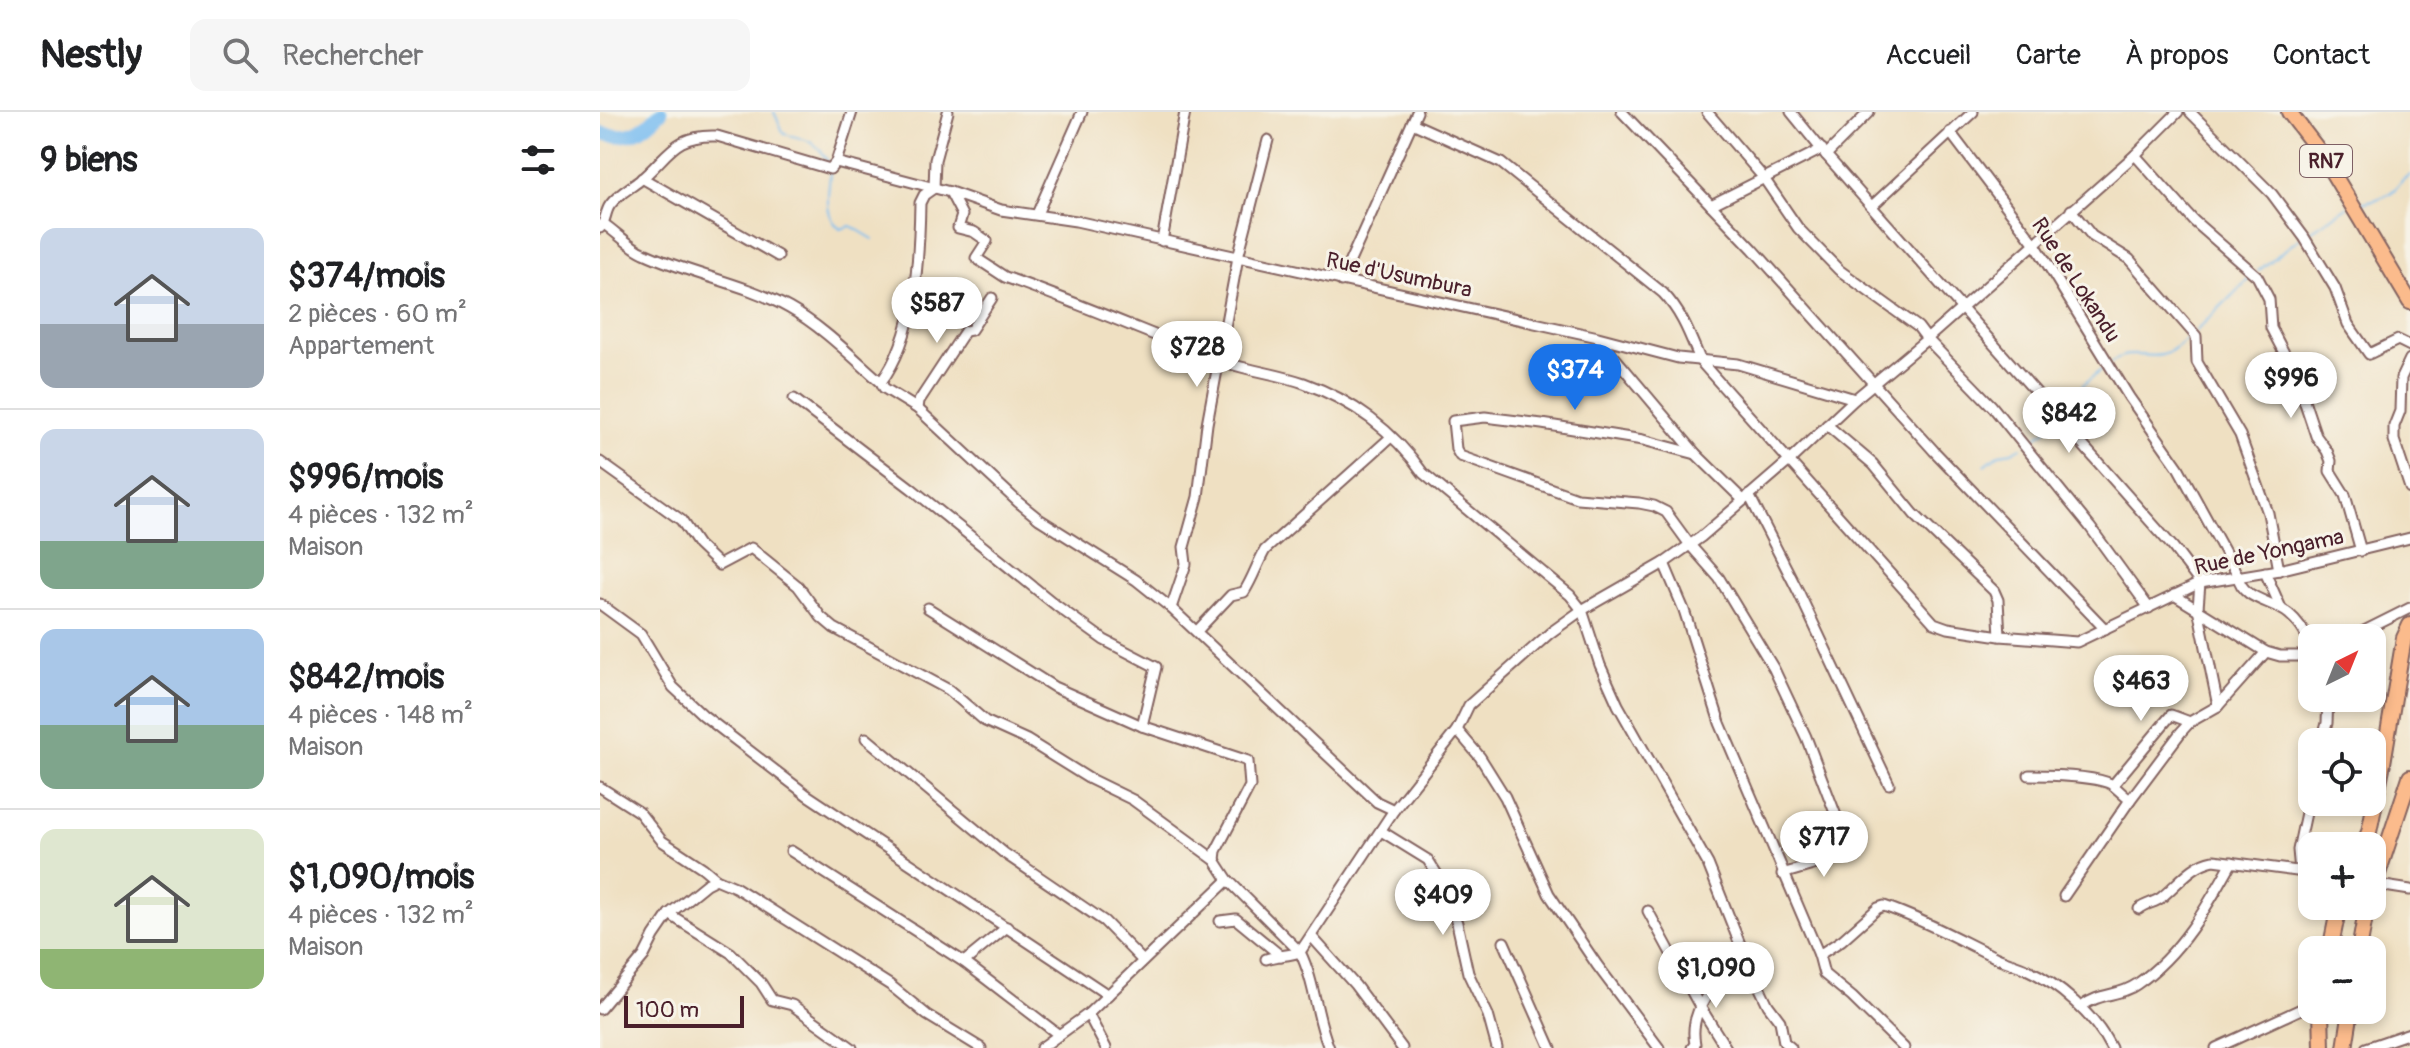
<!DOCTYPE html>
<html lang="fr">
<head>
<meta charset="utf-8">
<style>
	:root { --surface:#fff; --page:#f6f6f6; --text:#202124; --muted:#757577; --line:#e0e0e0; --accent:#1a73e8 }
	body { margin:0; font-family:Pangolin,sans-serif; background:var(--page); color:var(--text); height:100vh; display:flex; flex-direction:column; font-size:30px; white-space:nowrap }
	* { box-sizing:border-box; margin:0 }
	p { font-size:26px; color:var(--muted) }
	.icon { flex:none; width:44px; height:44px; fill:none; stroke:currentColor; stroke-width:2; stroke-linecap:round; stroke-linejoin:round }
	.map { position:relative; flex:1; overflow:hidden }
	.details { display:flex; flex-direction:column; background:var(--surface); width:600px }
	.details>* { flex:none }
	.needle { width:52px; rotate:43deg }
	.controls { position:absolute; left:1698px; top:512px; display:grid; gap:16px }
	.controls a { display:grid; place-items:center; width:88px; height:88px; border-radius:16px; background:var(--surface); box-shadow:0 4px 12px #0003; font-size:40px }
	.scale { position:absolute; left:24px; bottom:20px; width:120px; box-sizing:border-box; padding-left:8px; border:4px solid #4a1f2b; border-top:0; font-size:22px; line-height:28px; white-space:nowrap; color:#4a1f2b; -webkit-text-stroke:6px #f7f3e8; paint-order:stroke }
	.price { position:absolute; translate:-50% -68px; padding:0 18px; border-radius:28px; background:#fff; color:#222; font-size:26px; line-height:52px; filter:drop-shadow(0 2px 4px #0008) }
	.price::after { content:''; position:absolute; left:50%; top:48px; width:24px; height:18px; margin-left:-12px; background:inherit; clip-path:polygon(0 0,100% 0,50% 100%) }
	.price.on { background:var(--accent); color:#fff }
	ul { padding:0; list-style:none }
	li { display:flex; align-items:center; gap:24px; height:200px; padding:0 40px }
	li+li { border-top:2px solid var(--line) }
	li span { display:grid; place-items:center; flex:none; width:224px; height:160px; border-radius:16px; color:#555 }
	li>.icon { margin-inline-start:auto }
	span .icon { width:96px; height:96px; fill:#fffc; stroke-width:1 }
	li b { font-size:34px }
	h2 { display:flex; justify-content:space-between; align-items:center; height:96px; padding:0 40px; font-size:34px }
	header { display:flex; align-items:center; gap:48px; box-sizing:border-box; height:112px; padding:0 40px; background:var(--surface); border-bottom:2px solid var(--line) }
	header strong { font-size:38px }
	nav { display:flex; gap:44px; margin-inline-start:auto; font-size:28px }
	.search { width:560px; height:72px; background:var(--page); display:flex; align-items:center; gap:20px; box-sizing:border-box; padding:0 28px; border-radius:16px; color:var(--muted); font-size:30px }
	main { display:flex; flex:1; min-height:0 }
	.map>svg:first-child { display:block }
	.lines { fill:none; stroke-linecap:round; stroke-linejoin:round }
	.stream { stroke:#7bbef1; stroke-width:2 }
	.river { stroke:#7bbef1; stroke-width:14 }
	.minor-casing { stroke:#846360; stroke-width:13 }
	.primary-casing { stroke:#846360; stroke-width:18 }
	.minor { stroke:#fff; stroke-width:9 }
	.primary { stroke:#fbbb8c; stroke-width:14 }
	.labels { text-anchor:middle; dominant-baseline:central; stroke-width:6; stroke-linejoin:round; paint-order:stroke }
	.shield { fill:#f7f3e8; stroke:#7e5f64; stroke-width:2 }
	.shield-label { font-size:20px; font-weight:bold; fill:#4a1f2b }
	.street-label { font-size:22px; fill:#4a1f2b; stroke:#f7f3e8 }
</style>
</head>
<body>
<header>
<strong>Nestly</strong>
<div class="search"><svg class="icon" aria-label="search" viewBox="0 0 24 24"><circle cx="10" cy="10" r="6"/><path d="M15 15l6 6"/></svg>Rechercher</div>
<nav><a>Accueil</a><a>Carte</a><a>À propos</a><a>Contact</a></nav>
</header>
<main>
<section class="details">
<h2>9 biens<svg class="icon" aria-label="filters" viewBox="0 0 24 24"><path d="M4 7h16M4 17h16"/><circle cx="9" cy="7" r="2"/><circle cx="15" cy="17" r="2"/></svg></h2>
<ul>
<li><span style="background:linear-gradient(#c9d6e8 60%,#9aa5b1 0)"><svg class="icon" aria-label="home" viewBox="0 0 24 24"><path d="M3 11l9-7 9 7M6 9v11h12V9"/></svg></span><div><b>$374/mois</b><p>2 pièces · 60 m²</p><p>Appartement</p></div></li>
<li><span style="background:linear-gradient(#c9d6e8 70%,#7fa58c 0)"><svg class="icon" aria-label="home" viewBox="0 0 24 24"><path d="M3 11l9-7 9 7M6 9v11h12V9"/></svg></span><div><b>$996/mois</b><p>4 pièces · 132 m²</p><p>Maison</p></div></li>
<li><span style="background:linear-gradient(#a9c7e8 60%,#7fa58c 0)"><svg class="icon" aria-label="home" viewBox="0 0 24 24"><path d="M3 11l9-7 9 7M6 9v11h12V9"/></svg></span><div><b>$842/mois</b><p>4 pièces · 148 m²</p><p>Maison</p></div></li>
<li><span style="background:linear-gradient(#dfe7d0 75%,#8fb573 0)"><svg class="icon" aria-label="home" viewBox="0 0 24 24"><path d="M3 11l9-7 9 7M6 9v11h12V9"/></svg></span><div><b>$1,090/mois</b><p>4 pièces · 132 m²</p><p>Maison</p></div></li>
</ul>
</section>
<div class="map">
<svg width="1810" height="936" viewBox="0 0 1810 936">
	<rect width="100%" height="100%" fill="#f7f3e8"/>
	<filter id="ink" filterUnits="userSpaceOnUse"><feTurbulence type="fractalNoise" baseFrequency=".0125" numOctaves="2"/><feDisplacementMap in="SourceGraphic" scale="16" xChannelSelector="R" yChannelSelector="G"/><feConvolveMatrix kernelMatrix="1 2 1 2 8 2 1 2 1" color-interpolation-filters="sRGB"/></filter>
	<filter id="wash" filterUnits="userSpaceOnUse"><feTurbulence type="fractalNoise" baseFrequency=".006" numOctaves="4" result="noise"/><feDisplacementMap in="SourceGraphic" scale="32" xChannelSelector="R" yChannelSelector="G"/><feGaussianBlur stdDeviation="1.8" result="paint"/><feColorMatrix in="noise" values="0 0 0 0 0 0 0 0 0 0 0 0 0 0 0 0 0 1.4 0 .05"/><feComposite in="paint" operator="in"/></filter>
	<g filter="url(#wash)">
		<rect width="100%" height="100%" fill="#efe0c2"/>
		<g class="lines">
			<g class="stream">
				<path d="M174 0 184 22C210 28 218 29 230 54"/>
				<path d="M230 60C229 82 222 101 240 117L251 114 273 127"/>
				<path d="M1759 91C1771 89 1787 86 1796 76 1802 70 1801 67 1810 63"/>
				<polyline points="1706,122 1747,95"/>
				<polyline points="1658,159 1700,126"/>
				<polyline points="1596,219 1651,165"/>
				<path d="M1511 251C1527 236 1543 247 1562 243 1572 241 1582 230 1590 224"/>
				<polyline points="1458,299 1486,270 1505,255"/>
				<polyline points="1426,331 1445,319 1454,307"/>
				<polyline points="1385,353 1399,342 1412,340 1421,335"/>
			</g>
			<path class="river" d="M0 21C29 28 41 21 61 0"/>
		</g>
	</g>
	<g filter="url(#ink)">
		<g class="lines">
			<defs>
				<g id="minor">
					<polyline points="1022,0 1153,137 1334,339 1505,517"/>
					<polyline points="1107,0 1163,65 1198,116 1239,158 1318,215 1327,227 1392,294 1490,415 1549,496"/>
					<polyline points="1191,0 1226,43 1573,435 1600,471 1598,496 1618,594"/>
					<polyline points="1590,0 1672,82 1704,125 1735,176 1748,212 1769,242 1798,228 1810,234"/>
					<path d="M812 11 901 51 1063 181C1083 202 1090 224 1101 250L1334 511 1348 516 1400 524 1477 530 1600 471 1679 458 1810 426"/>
					<path d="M1350 20 1435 132 1529 285 1578 355 1638 464C1642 488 1672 488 1689 502 1699 510 1706 522 1712 534"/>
					<polyline points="1226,43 1269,0"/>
					<polyline points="1535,43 1594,109 1657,164 1669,187 1671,216 1696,264 1716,324 1727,339 1731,349 1730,359 1745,383 1761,439"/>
					<polyline points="236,50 350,80 401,98 476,109 998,225 1078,246 1138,252 1255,287"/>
					<polyline points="42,66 178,144"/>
					<polyline points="334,76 335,48 348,0"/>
					<path d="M350 80 362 103 358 116 374 120 387 129 376 146 405 165C476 190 545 220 615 247 644 258 675 261 704 271 752 288 794 319 823 361L970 483 982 498 1000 553 1018 593 1108 752 1145 845 1168 893 1180 909 1184 930 1191 936"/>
					<polyline points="1111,93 1222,37"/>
					<polyline points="1272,94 1373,0"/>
					<polyline points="1471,98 1492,124 1529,147 1596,224 1597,250 1640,323 1668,401 1679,458"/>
					<polyline points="437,102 482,0"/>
					<path d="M4 112C17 121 30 135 44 141 91 163 142 170 189 196 223 215 252 245 281 270L284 276 318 297 418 390 439 407 536 468 571 496 777 690 794 698"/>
					<path d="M0 116C6 109 5 100 10 93 17 83 30 76 39 69 69 45 72 22 117 24L230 57 236 50 252 0"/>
					<polyline points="562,129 585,0"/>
					<polyline points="741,169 817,0"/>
					<polyline points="1000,228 1096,342 1143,388"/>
					<polyline points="1810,247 1801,266 1800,299 1794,314 1794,328 1810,376"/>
					<path d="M281 270C316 224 319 147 320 91L324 83 334 76"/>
					<polyline points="194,287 312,377 457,494 504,528 556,555 542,614"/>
					<polyline points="318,297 319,289 365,219 371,218 392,186"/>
					<polyline points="1227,313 1273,352 1314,402 1394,479 1398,488 1400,524"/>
					<polyline points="1096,342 1043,328 942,312 885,305 853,309 856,337 860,344 977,386 1039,391 1054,394 1066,400 1090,433 1119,466 1174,557 1206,625 1245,727 1220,751 1182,762"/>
					<polyline points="0,350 81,408 98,433 119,453 151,436 198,474 221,505 234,516 349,578 385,609 427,628 488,666 533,688 615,748 628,768 700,840 794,698 857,618 869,593 950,521 982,498 1064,451 1101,425 1188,350 1255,287 1327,227 1535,43 1578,0"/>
					<polyline points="1149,383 1199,481 1289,672"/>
					<polyline points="1064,451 1084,498 1120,611 1219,843 1224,862 1252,885 1304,936"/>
					<polyline points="1665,460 1681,496"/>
					<polyline points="1574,483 1666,540 1680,544 1712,544"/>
					<polyline points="0,492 41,522 73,575 103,603 207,683 508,883"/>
					<polyline points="328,496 454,575 479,586 542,614 648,649 650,674 616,739 615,748"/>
					<polyline points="571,496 586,452 584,435 598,385 607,312 638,145 668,28"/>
					<path d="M597 519 631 483 644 480C653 466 657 452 665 438L791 325"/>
					<polyline points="1750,526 1810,496"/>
					<polyline points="857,618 880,645 905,685 949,782 997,853 1059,936"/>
					<polyline points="266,626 404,741 504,809 543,849"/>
					<polyline points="1722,630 1727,611 1728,586"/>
					<path d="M1429 663C1448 663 1495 664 1511 672 1517 676 1523 683 1530 688L1464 784"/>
					<polyline points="1513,673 1571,603 1590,610"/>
					<polyline points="0,675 39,700 62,729 103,756 116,767 135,775 290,873 327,903 381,936"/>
					<polyline points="1530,688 1581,620 1590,610 1618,594 1666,540"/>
					<polyline points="781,719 828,748 843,772 857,811 868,861 888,903 897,936"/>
					<polyline points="191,739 364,850 407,815"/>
					<polyline points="1700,759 1698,738 1712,673"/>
					<polyline points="1772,772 1810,778"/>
					<path d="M1539 797C1546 791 1555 791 1562 785 1579 771 1592 752 1614 748L1712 761"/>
					<polyline points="1048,799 1099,893 1126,936"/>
					<polyline points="69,802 131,841 161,871 172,888 192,893 252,936"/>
					<polyline points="620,809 636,807 681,844"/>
					<polyline points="712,825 755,873 802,936"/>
					<polyline points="904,830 951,936"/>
					<path d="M1219 843 1242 828 1278 796 1284 794C1322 807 1356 826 1391 843 1402 849 1415 852 1426 857 1459 872 1495 904 1511 936"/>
					<path d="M666 847C678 843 688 844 700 840 715 870 716 905 729 936"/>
					<polyline points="364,850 459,923"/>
					<path d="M1481 895C1500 880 1519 885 1537 872 1581 842 1607 795 1632 750"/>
					<polyline points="0,897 44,844 54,824 69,802 106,772 116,767"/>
					<polyline points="488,902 506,936"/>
					<polyline points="441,936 488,902 628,768"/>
					<path d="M1092 936 1095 932C1088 896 1115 878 1130 848L1145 845"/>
					<polyline points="1616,936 1712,892"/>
					<polyline points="1766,936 1810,921"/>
				</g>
				<g id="primary">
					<polyline points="1689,0 1722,43 1810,190"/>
					<polyline points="1763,734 1769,720 1783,651 1804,526 1810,513"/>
					<polyline points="1772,780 1810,665"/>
					<polyline points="1730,838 1739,794"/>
					<polyline points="1759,838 1767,794"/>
					<polyline points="1721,898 1722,936"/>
					<polyline points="1745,936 1751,898"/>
				</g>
			</defs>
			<use href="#minor" class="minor-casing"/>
			<use href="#primary" class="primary-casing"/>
			<use href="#minor" class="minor"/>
			<use href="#primary" class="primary"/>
		</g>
	</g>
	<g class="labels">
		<rect class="shield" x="1700" y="33" width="52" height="32" rx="6"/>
		<g class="shield-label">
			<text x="1726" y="49">RN7</text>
		</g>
		<g class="street-label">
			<text transform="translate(799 163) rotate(12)">Rue d'Usumbura</text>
			<text transform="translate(1476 168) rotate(57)">Rue de Lokandu</text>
			<text transform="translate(1669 440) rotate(-12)">Rue de Yongama</text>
		</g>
	</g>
</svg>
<div class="controls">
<a><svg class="needle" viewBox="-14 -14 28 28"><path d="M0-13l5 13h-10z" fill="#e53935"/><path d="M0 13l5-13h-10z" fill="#757577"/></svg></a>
<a><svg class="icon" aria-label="locate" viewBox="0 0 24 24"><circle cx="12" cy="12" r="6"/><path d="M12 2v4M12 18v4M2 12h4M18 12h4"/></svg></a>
<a>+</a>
<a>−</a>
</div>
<div class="scale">100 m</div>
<b class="price" style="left:337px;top:233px">$587</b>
<b class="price" style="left:597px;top:277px">$728</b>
<b class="price on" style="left:975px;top:300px">$374</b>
<b class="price" style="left:1691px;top:308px">$996</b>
<b class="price" style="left:1469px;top:343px">$842</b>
<b class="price" style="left:1541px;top:611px">$463</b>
<b class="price" style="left:1224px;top:767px">$717</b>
<b class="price" style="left:843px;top:825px">$409</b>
<b class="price" style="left:1116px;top:898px">$1,090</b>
</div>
</main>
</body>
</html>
